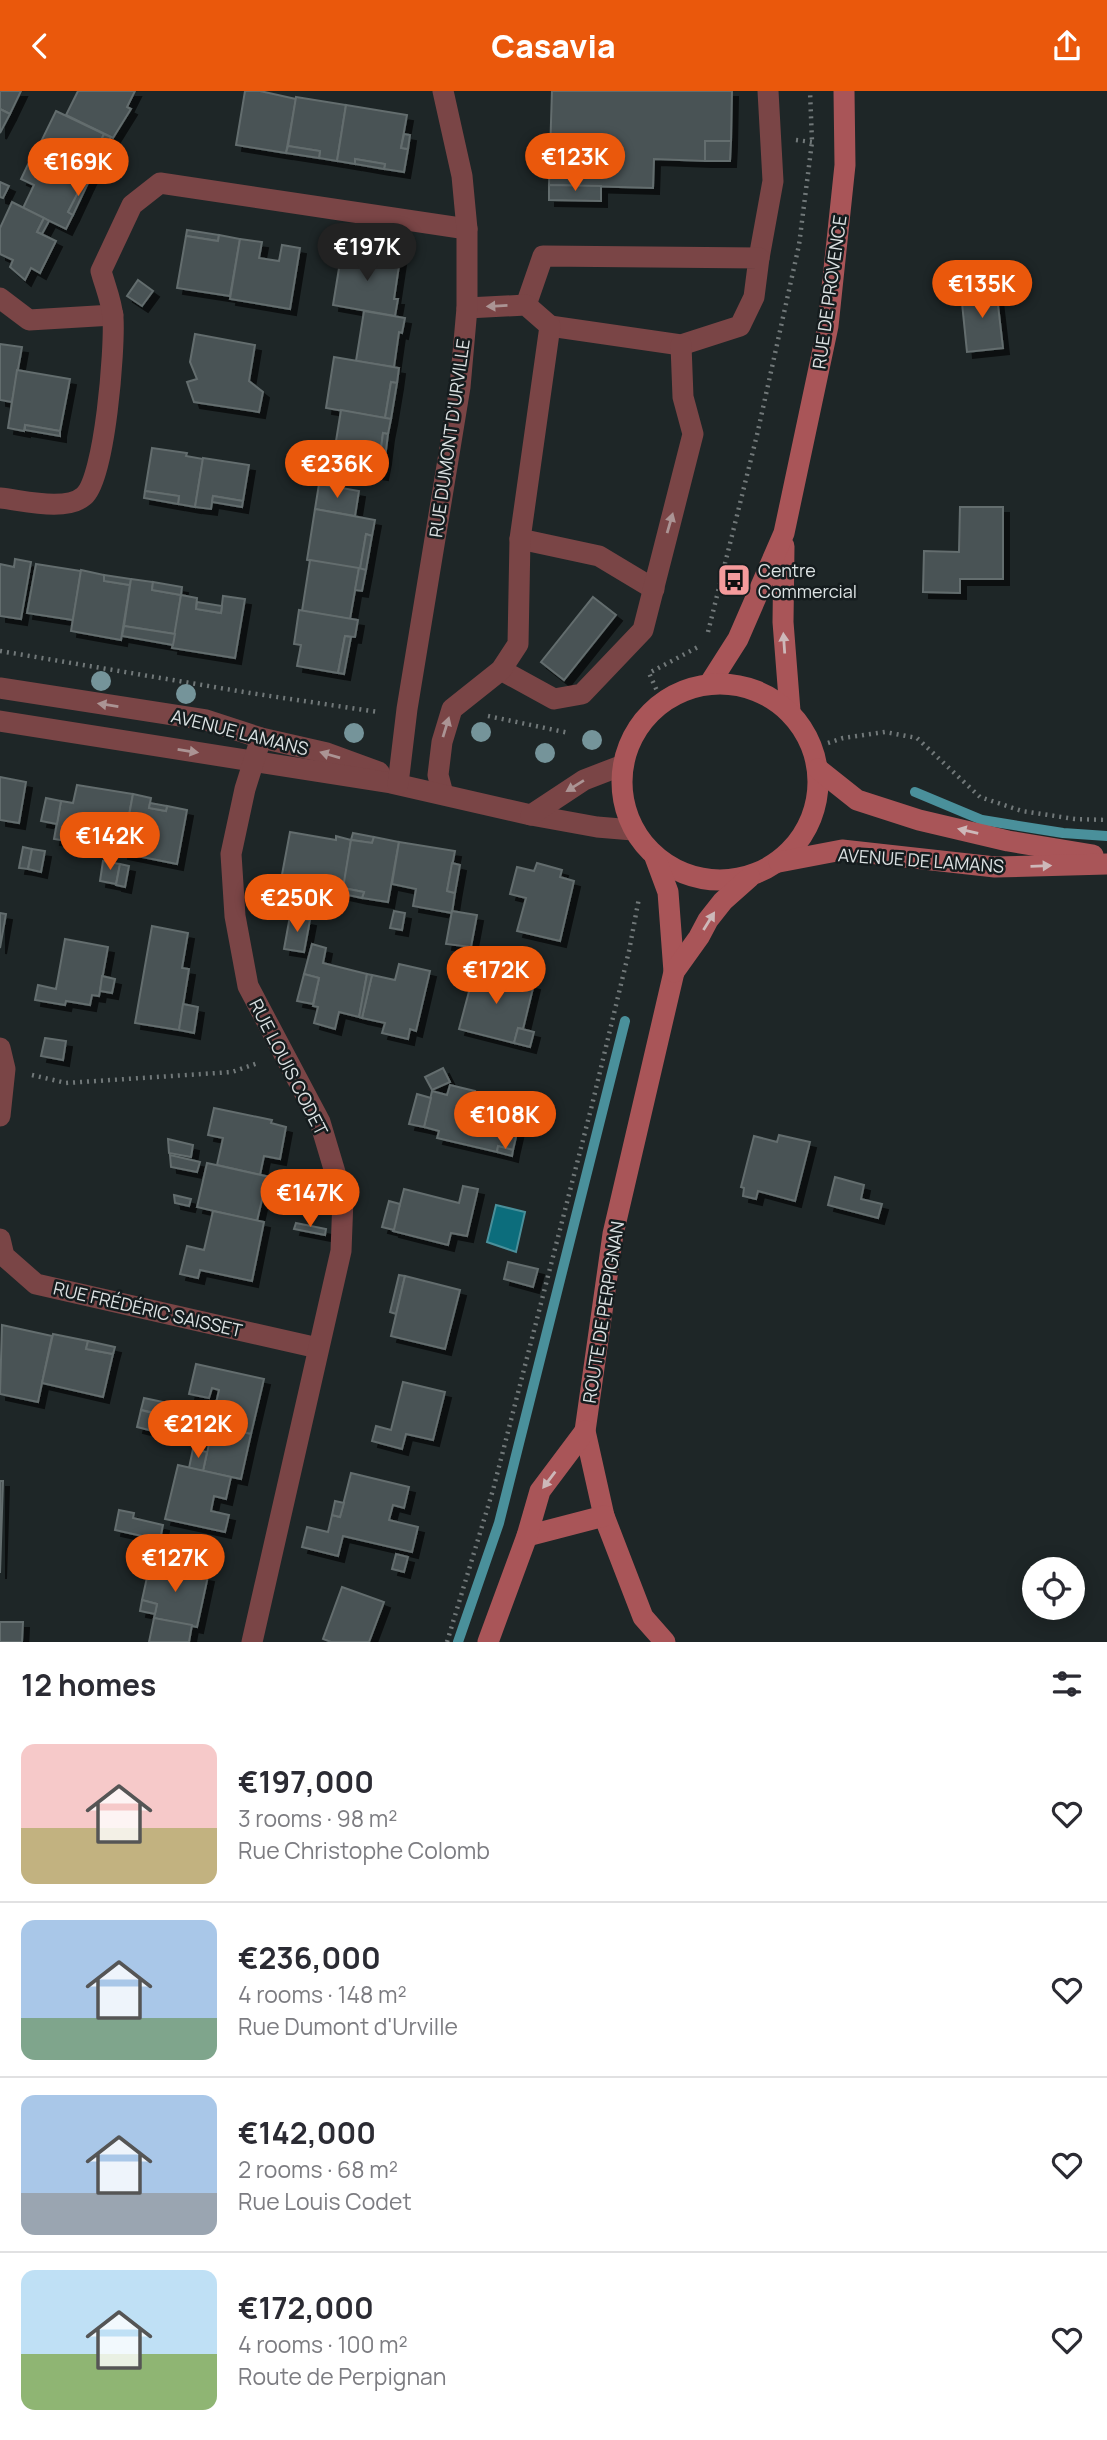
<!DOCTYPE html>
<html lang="en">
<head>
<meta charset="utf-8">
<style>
	:root { --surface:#fff; --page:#f7f7f7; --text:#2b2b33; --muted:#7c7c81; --line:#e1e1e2; --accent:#ea580c }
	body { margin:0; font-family:Manrope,sans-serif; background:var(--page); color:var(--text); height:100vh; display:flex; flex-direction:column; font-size:26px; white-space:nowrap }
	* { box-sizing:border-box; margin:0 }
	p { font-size:23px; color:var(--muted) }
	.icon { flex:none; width:38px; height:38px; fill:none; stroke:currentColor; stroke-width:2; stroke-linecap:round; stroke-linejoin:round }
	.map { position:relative; height:1551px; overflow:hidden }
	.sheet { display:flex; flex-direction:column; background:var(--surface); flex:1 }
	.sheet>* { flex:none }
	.tools { position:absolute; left:1022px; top:1466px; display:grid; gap:14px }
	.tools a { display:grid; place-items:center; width:63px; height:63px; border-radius:50%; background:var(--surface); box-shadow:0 4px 18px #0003; font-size:35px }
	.price { position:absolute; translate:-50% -60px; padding:0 16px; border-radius:24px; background:var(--accent); color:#fff; font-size:23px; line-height:46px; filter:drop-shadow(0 2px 4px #0008) }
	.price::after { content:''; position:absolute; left:50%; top:42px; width:21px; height:16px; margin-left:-10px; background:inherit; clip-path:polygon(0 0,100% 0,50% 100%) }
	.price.current { background:#222; color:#fff }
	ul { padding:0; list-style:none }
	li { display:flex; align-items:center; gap:21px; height:175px; padding:0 21px }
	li+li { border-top:2px solid var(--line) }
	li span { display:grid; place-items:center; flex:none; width:196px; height:140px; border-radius:14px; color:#555 }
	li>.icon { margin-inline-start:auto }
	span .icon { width:84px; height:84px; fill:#fffc; stroke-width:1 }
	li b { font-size:30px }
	h2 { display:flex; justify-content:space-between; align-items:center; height:84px; padding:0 21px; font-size:30px }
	header { display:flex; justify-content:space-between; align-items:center; height:91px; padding:0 21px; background:var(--accent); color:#fff; font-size:32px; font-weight:800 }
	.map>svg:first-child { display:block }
	.water { fill:#0c6d7c; stroke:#4a909b; stroke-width:2 }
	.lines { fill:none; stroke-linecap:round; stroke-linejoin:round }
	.stream { stroke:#4a909b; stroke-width:10 }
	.building { fill:#4a5254; stroke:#636d6e; stroke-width:2; filter:url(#shadow) }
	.path { stroke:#717879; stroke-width:4.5; stroke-dasharray:2 5; stroke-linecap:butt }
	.lane { stroke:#7a4546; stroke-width:21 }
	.street { stroke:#7a4546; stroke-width:21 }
	.secondary { stroke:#a95558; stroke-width:21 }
	.tree { fill:#75949a }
	.oneway { fill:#ab9494 }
	.oneway2 { fill:#cdb8b9 }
	.labels { text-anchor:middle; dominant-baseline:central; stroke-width:5; stroke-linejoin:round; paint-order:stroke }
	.street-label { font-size:18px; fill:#dce2e3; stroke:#151c1e }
	.poi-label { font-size:18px; fill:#dce2e3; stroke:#151c1e; text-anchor:start }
</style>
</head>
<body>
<header><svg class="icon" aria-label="back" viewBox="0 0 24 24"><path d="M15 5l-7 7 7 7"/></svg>Casavia<svg class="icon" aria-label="share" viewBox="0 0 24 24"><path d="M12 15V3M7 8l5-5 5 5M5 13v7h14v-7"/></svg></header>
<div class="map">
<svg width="1107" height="1551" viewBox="0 0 1107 1551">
	<defs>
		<filter id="shadow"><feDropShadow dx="6" dy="6" stdDeviation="0" flood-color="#0009"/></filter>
	</defs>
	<rect width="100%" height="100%" fill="#1e2627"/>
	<polygon class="water" points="496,1114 525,1121 516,1161 487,1151"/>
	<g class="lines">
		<g class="stream">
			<polyline points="915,701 982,729 1063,742 1107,745"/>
			<polyline points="458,1551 499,1432 625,930"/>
		</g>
	</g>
	<g class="building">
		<polygon points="0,0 21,0 10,23 0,18"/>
		<polygon points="78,0 135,0 127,16 131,18 113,47 66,24"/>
		<polygon points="245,0 260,0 296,8 286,62 236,54"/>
		<polygon points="552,0 732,0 731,50 705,50 705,70 654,68 653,97 549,94"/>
		<polygon points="296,6 346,14 337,70 319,67 320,60 288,55"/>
		<polygon points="346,14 407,24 401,57 408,58 404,81 384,78 385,73 355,68 355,73 337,70"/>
		<polygon points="0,18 10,23 0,42"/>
		<polygon points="56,20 104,43 82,89 34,65"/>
		<polygon points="104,43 111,46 88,92 82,89"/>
		<polygon points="404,43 410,44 408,58 401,57"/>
		<polygon points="705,50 731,50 730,70 705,70"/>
		<polygon points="288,55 320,60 319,67 286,62"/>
		<polygon points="32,65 84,90 68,121 73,124 66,138 23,117 34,94 21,88"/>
		<polygon points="355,68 385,73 384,78 355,73"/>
		<polygon points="84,90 88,92 73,124 68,121"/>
		<polygon points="0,91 9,95 3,107 0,106"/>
		<polygon points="549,94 601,95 601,110 549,109"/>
		<polygon points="12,111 44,127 37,141 56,150 40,182 31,177 25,189 10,176 13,169 0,163 0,137"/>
		<polygon points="44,127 49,130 42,143 37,141"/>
		<polygon points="187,139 219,144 218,150 186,145"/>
		<polygon points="219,144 240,148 230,205 177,197 186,145 218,150"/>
		<polygon points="240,148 262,151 259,167 279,170 282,154 300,157 290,218 230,208"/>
		<polygon points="342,159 400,168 394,208 398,208 395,225 333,214"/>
		<polygon points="138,189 153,200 142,215 127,205"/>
		<polygon points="996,197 1003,257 967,261 961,202"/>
		<polygon points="364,220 405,227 402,242 399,241 394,276 356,270"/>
		<polygon points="195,243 255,254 249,290 263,301 259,321 194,311 187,291 197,288 190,271"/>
		<polygon points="0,253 22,256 12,311 0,309"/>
		<polygon points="334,266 399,277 397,292 391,291 385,327 326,317"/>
		<polygon points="17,279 70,288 60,340 25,334 24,340 8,337"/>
		<polygon points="391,291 397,292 391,328 385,327"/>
		<polygon points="341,319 391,328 388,343 383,342 380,365 385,367 382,383 332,375"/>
		<polygon points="25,334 60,340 60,345 25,339"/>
		<polygon points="383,342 388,343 385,367 380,365"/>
		<polygon points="152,357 187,362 186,365 203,368 195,416 178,413 179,405 145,400"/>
		<polygon points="203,367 249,374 243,410 213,405 211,418 195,416"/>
		<polygon points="319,393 359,400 355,425 315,418"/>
		<polygon points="145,400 179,405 178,413 144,407"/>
		<polygon points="213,405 243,410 242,416 212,411"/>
		<polygon points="960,416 1003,416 1003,488 960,488 960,502 923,501 924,460 959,461"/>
		<polygon points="315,418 375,429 372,445 366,443 360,478 307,469"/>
		<polygon points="366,443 372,445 366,479 360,478"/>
		<polygon points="15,468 31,471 21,528 0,525 0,473 14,476"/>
		<polygon points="310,469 359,477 350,528 302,520"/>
		<polygon points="36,473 81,480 73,529 27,522"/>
		<polygon points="359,477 366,479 362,500 355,499"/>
		<polygon points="81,479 104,484 104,490 130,494 121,549 71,540"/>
		<polygon points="104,484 131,488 130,494 104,490"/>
		<polygon points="131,488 153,491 152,499 181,504 175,543 124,535"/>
		<polygon points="153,491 182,496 181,504 152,499"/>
		<polygon points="181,504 197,507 196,518 221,522 223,505 245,508 235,567 172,557"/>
		<polygon points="593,506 616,524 564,589 541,571"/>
		<polygon points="197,511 222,515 221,522 196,518"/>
		<polygon points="299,519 358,529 355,546 345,545 338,582 297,575 301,554 294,553"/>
		<polygon points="124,535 175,543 173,554 122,545"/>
		<polygon points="345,545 351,546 344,583 338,582"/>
		<polygon points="0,686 26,691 19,732 0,729"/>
		<polygon points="77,694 133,703 125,745 88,738 85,753 54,748 61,710 73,712"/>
		<polygon points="133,703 151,707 149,717 166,720 167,715 187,719 177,773 122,762"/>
		<polygon points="46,707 61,710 57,733 41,730"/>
		<polygon points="150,712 167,715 166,720 149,717"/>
		<polygon points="290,741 336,749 336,745 351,749 343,801 281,789"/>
		<polygon points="353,742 374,746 372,752 351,749"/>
		<polygon points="374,746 399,751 388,811 362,807 364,801 343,797 351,749 372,752"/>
		<polygon points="399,751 455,760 447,800 455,802 452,822 413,815 416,798 392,793"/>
		<polygon points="23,756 32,758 28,778 19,777"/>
		<polygon points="32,758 45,760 41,781 28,778"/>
		<polygon points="103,770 120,773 116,793 100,790"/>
		<polygon points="452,772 460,774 455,802 447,800"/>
		<polygon points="537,772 562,779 560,786 574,790 560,850 517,840 526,807 510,803 517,776 534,780"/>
		<polygon points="120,773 129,775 125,796 116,794"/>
		<polygon points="343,797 364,801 362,807 343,803"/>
		<polygon points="394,820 405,822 402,839 390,837"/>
		<polygon points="452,820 477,824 471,856 446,853"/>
		<polygon points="0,822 6,823 0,857"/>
		<polygon points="290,825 310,829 304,861 284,858"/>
		<polygon points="152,835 188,842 182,877 189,878 179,939 135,932"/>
		<polygon points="65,848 108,856 99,905 92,904 90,914 66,910 65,914 35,909 38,894 56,898"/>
		<polygon points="312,853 326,857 323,872 367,883 359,926 339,921 335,938 314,932 318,916 313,915 319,887 304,883"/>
		<polygon points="399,873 430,880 416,940 410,938 408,948 382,942 385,932 362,927 372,884 395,889"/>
		<polygon points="475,878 534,893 523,938 518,937 514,952 459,938"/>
		<polygon points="304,883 319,887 313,913 297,910"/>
		<polygon points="367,883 372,884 362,927 359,926"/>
		<polygon points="102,885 115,888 112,902 100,900"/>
		<polygon points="183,913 198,916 194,942 179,939"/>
		<polygon points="518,937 534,941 530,956 514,952"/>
		<polygon points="45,947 66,950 63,969 41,965"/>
		<polygon points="443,977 450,991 432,999 425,986"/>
		<polygon points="450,994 475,1000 472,1010 507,1018 506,1025 520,1029 513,1059 498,1055 497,1061 437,1047 439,1040 424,1036 432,1000 447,1004"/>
		<polygon points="417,1003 431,1007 424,1036 409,1033"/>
		<polygon points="214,1017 272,1029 271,1032 286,1036 280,1068 264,1065 260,1084 217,1074 223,1047 208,1044"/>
		<polygon points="779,1044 810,1051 795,1110 758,1100 756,1108 743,1105 744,1097 741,1096 754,1045 777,1051"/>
		<polygon points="168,1048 193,1054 191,1066 169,1062"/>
		<polygon points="498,1055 513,1059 512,1065 497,1061"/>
		<polygon points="170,1064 200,1071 197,1081 171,1076"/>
		<polygon points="207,1072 297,1092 294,1107 264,1100 257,1130 197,1116"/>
		<polygon points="835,1086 864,1094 861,1108 882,1113 878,1127 828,1114"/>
		<polygon points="463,1095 478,1098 467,1145 451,1142 448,1154 393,1140 404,1098 459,1112"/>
		<polygon points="174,1104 191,1108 189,1115 175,1112"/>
		<polygon points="389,1110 400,1113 394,1139 382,1136"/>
		<polygon points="213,1120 264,1131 252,1190 200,1179 198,1187 180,1183 187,1155 204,1159"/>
		<polygon points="296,1132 326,1138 325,1144 294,1138"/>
		<polygon points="508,1171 538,1178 533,1196 504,1188"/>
		<polygon points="399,1184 405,1185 396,1223 390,1221"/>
		<polygon points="405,1185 460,1199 445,1258 391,1245"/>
		<polygon points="2,1234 52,1245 38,1311 0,1303"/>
		<polygon points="53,1243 88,1250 86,1258 113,1263 103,1306 42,1292"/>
		<polygon points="88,1250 115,1256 113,1263 86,1258"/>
		<polygon points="196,1273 264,1288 251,1343 211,1334 219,1299 212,1297 209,1307 189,1303"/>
		<polygon points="403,1291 445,1301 433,1349 406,1343 402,1358 372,1350 376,1335 391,1339"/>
		<polygon points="144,1307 163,1311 161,1323 141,1319"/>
		<polygon points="141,1319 152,1322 149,1339 137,1336"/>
		<polygon points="213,1335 251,1343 241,1388 203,1380"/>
		<polygon points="193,1358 207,1361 203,1380 189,1377"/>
		<polygon points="178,1374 231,1386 226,1408 214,1405 211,1420 229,1424 225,1441 165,1428"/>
		<polygon points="351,1382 409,1396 404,1417 393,1414 389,1429 418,1436 412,1461 343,1445 338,1465 302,1456 307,1436 328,1441 332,1424 340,1426"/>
		<polygon points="0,1390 3,1390 0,1482"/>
		<polygon points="335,1410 344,1412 340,1426 332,1424"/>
		<polygon points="119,1419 134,1422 133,1427 163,1434 160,1449 115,1439"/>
		<polygon points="396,1463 408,1466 404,1481 392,1478"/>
		<polygon points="150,1473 208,1485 197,1536 154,1527 157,1513 142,1509"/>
		<polygon points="342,1496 384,1511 369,1551 331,1551 323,1548"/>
		<polygon points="142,1509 157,1513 155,1523 140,1520"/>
		<polygon points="154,1527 192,1534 189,1551 149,1551"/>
		<polygon points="0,1531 23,1531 22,1551 0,1551"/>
	</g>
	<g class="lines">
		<g class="path">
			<polyline points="796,49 812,51"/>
			<polyline points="708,541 757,344 799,154 812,51 810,0"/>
			<polyline points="0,560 250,602 378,621"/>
			<polyline points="662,611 649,582 698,556"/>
			<polyline points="488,625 569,642"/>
			<polyline points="828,652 843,647 885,641 917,647 980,706 1022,720 1075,728 1107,729"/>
			<polyline points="32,984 66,992 232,981 258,972"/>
			<polyline points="447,1551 493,1399 592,1014 629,860 639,807"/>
		</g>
		<g class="lane">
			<polyline points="759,167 773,90 768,0"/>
			<polyline points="0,207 29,229 113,224"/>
			<polyline points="526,214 543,165 759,167 754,206 740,235 681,254 550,235"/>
			<polyline points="520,448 599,465 654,498"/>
			<polyline points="501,579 554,608 582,603 643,539 693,343 683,306 681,254"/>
			<polyline points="443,703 438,684 442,651 452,618 501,579 518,553 520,448 550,235 526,214 467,217"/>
		</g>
		<g class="street">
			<path d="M0 407C22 409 66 421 84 405 105 387 115 257 113 227 112 211 105 195 101 180L132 114 160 92 467 138"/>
			<polyline points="0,597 206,629 261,647 327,662 379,681"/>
			<polyline points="0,630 391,692 531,724 597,736 633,739"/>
			<polyline points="398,693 407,618 460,296 467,217 467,138 462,85 443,0"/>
			<polyline points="531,724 584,689 623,674"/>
			<polyline points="0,957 5,978 0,1025"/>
			<polyline points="0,1148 4,1165 36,1193 318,1257"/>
			<polyline points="252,1551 341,1160 343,1108 320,1031 248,895 235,825 231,763 245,698 261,647"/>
		</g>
		<g class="secondary">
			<polyline points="784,455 783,531 790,620"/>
			<polyline points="710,592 738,548 784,442 828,235 845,74 844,0"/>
			<circle cx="720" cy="691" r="98"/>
			<polyline points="818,678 857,709 919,729 1008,750 1093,764"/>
			<polyline points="655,766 668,801 674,881 613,1143 585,1340 604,1425 643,1526 665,1551"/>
			<polyline points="779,771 842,759 995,776 1107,773"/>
			<polyline points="674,881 699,846 708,829 723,810 750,786"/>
			<polyline points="527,1445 604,1425"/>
			<polyline points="488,1551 527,1445 540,1400 585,1340"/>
		</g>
	</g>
	<g class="tree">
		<circle cx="101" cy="590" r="10"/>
		<circle cx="186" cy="603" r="10"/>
		<circle cx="481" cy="641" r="10"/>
		<circle cx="354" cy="642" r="10"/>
		<circle cx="592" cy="649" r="10"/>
		<circle cx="545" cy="662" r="10"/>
	</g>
	<defs><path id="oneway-solid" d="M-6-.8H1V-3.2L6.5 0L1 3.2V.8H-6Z" transform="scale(1.75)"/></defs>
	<g class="oneway">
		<use href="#oneway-solid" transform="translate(497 215) rotate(177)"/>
		<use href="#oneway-solid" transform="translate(670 432) rotate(-74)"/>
		<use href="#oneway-solid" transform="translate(108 614) rotate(-171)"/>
		<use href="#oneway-solid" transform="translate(446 636) rotate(-73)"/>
		<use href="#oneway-solid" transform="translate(188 660) rotate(9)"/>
		<use href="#oneway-solid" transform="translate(330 664) rotate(-164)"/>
		<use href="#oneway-solid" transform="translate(575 695) rotate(148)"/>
	</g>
	<g class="oneway2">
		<use href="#oneway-solid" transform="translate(784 552) rotate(-94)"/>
		<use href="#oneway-solid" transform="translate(968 740) rotate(-167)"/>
		<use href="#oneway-solid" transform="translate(1041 775) rotate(-2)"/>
		<use href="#oneway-solid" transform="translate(709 830) rotate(-58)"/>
		<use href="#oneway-solid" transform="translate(549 1389) rotate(127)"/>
	</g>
	<defs>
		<symbol id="bus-square" viewBox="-11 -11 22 22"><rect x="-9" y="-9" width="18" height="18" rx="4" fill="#f59b9c" stroke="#151c1e"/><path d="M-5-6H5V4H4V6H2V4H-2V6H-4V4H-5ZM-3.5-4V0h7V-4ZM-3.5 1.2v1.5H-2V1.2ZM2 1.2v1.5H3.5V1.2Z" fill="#111"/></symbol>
	</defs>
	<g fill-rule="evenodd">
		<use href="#bus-square" x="715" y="470" width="38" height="38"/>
	</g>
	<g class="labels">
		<g class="street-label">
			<text transform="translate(829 201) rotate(-82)">RUE DE PROVENCE</text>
			<text transform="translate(449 347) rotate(-82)">RUE DUMONT D'URVILLE</text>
			<text transform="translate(240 641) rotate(14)">AVENUE LAMANS</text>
			<text transform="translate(921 769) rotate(4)">AVENUE DE LAMANS</text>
			<text transform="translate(289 976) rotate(63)">RUE LOUIS CODET</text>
			<text transform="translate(148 1218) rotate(13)">RUE FRÉDÉRIC SAISSET</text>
			<text transform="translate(603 1221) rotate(-81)">ROUTE DE PERPIGNAN</text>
		</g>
		<g class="poi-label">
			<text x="758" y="479">Centre<tspan x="758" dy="21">Commercial</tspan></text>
		</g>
	</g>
</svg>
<div class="tools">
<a><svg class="icon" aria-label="locate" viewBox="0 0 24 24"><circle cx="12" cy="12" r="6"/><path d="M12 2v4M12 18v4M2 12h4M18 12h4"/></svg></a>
</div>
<b class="price" style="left:575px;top:102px">€123K</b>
<b class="price" style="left:78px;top:107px">€169K</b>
<b class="price current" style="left:367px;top:192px">€197K</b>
<b class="price" style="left:982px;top:229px">€135K</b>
<b class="price" style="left:337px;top:409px">€236K</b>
<b class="price" style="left:110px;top:781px">€142K</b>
<b class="price" style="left:297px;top:843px">€250K</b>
<b class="price" style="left:496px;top:915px">€172K</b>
<b class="price" style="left:505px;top:1060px">€108K</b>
<b class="price" style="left:310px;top:1138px">€147K</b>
<b class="price" style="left:198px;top:1369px">€212K</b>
<b class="price" style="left:175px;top:1503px">€127K</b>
</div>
<section class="sheet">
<h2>12 homes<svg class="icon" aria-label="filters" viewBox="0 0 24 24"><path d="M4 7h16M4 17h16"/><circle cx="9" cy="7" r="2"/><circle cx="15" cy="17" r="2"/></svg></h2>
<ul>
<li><span style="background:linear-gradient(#f6c9c9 60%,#c2b280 0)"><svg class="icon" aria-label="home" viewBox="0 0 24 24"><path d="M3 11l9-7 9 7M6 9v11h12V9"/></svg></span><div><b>€197,000</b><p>3 rooms · 98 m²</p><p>Rue Christophe Colomb</p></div><svg class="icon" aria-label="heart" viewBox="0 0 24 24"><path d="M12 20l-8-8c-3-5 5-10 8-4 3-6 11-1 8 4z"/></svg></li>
<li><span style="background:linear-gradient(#a9c7e8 70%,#7fa58c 0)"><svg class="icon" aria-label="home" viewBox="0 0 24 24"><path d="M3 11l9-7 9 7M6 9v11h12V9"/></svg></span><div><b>€236,000</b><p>4 rooms · 148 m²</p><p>Rue Dumont d'Urville</p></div><svg class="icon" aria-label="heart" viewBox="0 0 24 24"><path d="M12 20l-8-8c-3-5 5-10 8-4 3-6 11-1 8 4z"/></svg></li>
<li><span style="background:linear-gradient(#a9c7e8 70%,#9aa5b1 0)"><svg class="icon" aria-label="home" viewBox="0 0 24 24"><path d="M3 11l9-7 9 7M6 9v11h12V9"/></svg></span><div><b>€142,000</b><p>2 rooms · 68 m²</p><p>Rue Louis Codet</p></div><svg class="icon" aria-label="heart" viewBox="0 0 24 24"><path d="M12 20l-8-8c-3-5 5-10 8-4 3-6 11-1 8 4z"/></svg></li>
<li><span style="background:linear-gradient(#bfe0f5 60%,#8fb573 0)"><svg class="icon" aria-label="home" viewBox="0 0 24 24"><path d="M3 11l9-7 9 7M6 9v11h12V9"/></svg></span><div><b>€172,000</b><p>4 rooms · 100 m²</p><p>Route de Perpignan</p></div><svg class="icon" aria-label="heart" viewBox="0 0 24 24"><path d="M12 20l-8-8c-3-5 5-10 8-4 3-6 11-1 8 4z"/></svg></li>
</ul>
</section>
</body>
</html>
